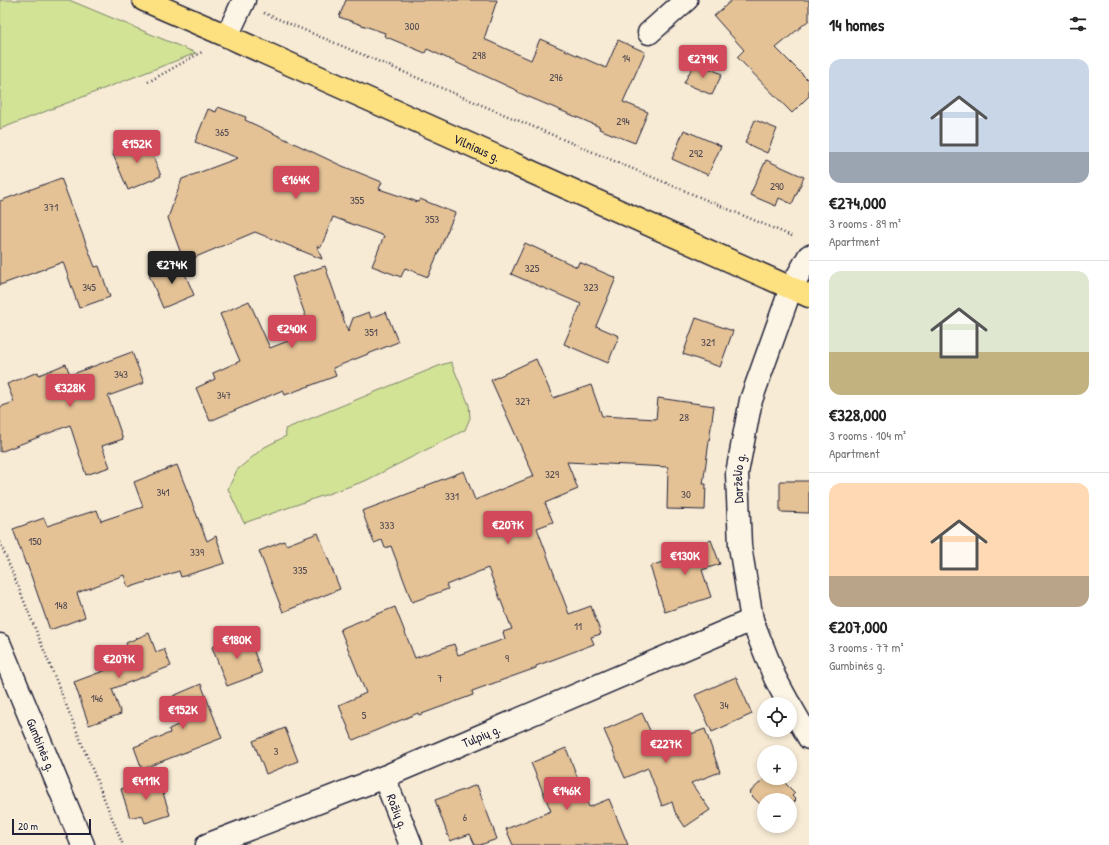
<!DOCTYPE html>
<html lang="en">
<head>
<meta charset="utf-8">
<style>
	:root { --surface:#fff; --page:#f2f2f2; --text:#222; --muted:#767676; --line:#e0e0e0; --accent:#d1495b }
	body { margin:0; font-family:"Patrick Hand",sans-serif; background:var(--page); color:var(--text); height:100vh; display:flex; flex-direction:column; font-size:15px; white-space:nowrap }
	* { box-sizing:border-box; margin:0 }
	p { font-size:13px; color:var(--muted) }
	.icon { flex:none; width:22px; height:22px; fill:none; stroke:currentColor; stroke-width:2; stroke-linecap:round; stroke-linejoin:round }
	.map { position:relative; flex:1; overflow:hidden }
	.details { display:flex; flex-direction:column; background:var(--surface); width:300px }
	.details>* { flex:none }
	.fabs { position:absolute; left:757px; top:697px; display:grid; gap:8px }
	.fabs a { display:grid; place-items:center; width:40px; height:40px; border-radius:50%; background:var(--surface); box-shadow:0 2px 6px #0003; font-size:20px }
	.scale { position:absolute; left:12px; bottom:10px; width:79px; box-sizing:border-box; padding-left:4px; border:2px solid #22223b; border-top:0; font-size:11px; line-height:14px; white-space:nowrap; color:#22223b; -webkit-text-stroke:3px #fcf5e5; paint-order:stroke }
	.price { position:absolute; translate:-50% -34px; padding:0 9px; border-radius:4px; background:var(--accent); color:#fff; font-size:13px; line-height:26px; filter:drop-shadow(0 1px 2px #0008) }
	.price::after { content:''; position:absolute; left:50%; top:24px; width:12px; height:9px; margin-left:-6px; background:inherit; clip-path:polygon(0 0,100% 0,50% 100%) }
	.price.active { background:#222; color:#fff }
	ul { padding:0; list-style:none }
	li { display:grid; align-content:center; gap:8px; height:212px; padding:0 20px }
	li+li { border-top:1px solid var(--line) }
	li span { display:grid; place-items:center; height:124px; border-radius:12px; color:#555 }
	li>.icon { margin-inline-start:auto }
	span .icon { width:72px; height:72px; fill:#fffc; stroke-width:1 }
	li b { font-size:17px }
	h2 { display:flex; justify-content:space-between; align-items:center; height:48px; padding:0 20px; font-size:17px }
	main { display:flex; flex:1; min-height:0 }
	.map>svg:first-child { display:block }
	.green { fill:#d2e396; stroke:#7a8268 }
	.building { fill:#e4c296; stroke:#22223b }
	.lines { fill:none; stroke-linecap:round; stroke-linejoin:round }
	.street-casing { stroke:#22223b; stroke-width:25 }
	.secondary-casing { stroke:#22223b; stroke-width:25 }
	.highway-casing { stroke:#22223b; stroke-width:25 }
	.path { stroke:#22223b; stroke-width:2.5; stroke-dasharray:1 3; stroke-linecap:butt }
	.street { stroke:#fcf5e5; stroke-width:22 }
	.secondary { stroke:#fcf5e5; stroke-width:22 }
	.highway { stroke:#fde080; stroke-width:22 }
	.labels { text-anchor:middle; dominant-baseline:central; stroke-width:4; stroke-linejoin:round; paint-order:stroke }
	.number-label { font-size:11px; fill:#524a52 }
	.street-label { font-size:13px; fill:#22223b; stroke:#fcf5e5 }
</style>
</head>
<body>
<main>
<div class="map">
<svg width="809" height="845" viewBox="0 0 809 845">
	<rect width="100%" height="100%" fill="#f7ebd5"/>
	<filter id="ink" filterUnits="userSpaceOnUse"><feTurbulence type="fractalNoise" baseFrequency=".025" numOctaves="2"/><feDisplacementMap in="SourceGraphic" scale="8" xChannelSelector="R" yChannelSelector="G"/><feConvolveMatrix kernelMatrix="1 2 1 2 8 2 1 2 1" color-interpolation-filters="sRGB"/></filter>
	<g filter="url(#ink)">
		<g class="green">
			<polygon points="0,0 69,0 196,53 0,129"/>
			<polygon points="451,362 469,405 470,418 465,430 365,481 244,523 228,489 237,470 263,448 286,436 285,429 441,365"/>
		</g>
		<g class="building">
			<polygon points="346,0 497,0 484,39 531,60 540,39 606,68 618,40 645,52 623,102 648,112 635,143 599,129 600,127 517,92 518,91 427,49 425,53 384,36 385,33 339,17"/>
			<polygon points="732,0 809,0 809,20 776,48 809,81 809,96 792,113 737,57 744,50 714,16"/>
			<polygon points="695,62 722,74 712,95 684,83"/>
			<polygon points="218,107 246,117 245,120 340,165 382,182 379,189 418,202 420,199 455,213 428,277 405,268 401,277 372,266 384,236 333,217 321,247 317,246 322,259 255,232 184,262 168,218 182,179 238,158 195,142 208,109 216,112"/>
			<polygon points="755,120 777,129 767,153 745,143"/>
			<polygon points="684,130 721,146 708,175 672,159"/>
			<polygon points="146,138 161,176 128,190 112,152"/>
			<polygon points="766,160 804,177 792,204 779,198 776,206 750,195"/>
			<polygon points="61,178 95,267 99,266 110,297 79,308 63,262 0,285 0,201"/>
			<polygon points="525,243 577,267 579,262 616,278 596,326 619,336 608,363 564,344 581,304 511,274"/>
			<polygon points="180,262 194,295 163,308 149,275"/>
			<polygon points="325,266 348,332 353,318 369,312 371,318 386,312 398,342 333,368 336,376 285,395 283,390 210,421 196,388 215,379 213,373 240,361 220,314 249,301 270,348 311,332 292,277"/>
			<polygon points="696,318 733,331 720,367 683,354"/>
			<polygon points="132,352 144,383 108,396 123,439 102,446 110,467 86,475 70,425 0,452 0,407 14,402 7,384 38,372 39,375 66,364 70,375"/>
			<polygon points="536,359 553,398 591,385 602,416 656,419 658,398 714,406 703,484 706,484 705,510 667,509 668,467 567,462 578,489 545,503 553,522 537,528 569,614 591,606 601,634 591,637 594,644 536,666 536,668 472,691 473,695 419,715 418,713 353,740 339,705 366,693 340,629 395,607 415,658 454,644 458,655 505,639 503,632 512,629 488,568 446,585 448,589 412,602 391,546 385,548 382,540 374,543 362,511 426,487 425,486 464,471 475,500 534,476 491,380"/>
			<polygon points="177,465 207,541 216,536 225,563 181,577 179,571 128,588 124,575 77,593 85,617 50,630 27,564 26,565 13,529 44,518 47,526 97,510 101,521 143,507 134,482"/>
			<polygon points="780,481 809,481 809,513 780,512"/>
			<polygon points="318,533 340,589 283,612 259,551 284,541 286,545"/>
			<polygon points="711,540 720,564 702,570 711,597 665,612 650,566 669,560 667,555"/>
			<polygon points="149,633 156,652 164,649 171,666 112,689 121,714 89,725 74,682 133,660 126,643"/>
			<polygon points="247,633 262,673 227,686 212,647"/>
			<polygon points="736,677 752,714 712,732 695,695"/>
			<polygon points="201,684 222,738 142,769 134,747 170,733 169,729 184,722 173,696"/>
			<polygon points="642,713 657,746 705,729 720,772 691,783 710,810 685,827 675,812 672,802 662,806 648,768 625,778 604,730"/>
			<polygon points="285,728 298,761 266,774 253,741"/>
			<polygon points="566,748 589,807 609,799 628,845 513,845 506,829 551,811 531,763"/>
			<polygon points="158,777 170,815 145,823 142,815 130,818 121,789"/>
			<polygon points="765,778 780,778 795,793 792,796 796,800 790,806 790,800 764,800 764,808 749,793"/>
			<polygon points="477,785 497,839 480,845 475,845 470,834 450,841 435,800"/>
		</g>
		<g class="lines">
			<defs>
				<g id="street">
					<polyline points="649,33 686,0"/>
					<polyline points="227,36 244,0"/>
					<path id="s1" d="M789 704 775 678 752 620 740 546 737 473 751 400 791 288 809 256"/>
					<polyline points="790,705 809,738"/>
					<path id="s2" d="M384 777 411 845"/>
					<path id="s3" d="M207 845 384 777 752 620"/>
				</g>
				<g id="secondary">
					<path id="s4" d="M0 645 83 845"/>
				</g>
				<g id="highway">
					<path id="s5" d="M144 0 227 36 809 296"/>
				</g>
			</defs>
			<use href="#street" class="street-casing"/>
			<use href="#secondary" class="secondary-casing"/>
			<use href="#highway" class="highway-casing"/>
			<g class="path">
				<polyline points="264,13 794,237"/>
				<polyline points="148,82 202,52"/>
				<polyline points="0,542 123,845"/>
			</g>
			<use href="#street" class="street"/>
			<use href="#secondary" class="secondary"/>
			<use href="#highway" class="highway"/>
		</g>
	</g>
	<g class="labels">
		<g class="number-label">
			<text x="412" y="26">300</text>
			<text x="479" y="55">298</text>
			<text x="626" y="58">14</text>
			<text x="556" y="77">296</text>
			<text x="623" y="121">294</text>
			<text x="222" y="132">365</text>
			<text x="696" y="153">292</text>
			<text x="777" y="186">290</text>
			<text x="357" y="200">355</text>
			<text x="51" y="207">371</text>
			<text x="432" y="219">353</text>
			<text x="532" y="268">325</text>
			<text x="89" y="287">345</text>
			<text x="591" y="287">323</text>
			<text x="371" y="332">351</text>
			<text x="708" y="342">321</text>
			<text x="121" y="374">343</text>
			<text x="224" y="395">347</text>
			<text x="523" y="401">327</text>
			<text x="684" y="417">28</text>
			<text x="552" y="474">329</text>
			<text x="163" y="492">341</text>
			<text x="686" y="494">30</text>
			<text x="452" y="496">331</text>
			<text x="387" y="525">333</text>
			<text x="35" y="541">150</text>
			<text x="197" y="552">339</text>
			<text x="300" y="570">335</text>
			<text x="61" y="605">148</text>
			<text x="578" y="626">11</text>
			<text x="507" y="658">9</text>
			<text x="440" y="678">7</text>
			<text x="97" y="698">146</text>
			<text x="724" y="705">34</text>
			<text x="364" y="715">5</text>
			<text x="276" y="751">3</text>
			<text x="465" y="817">6</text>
		</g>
		<g class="street-label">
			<text stroke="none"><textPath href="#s5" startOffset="364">Vilniaus g.</textPath></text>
			<text stroke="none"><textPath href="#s1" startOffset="235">Darželio g.</textPath></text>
			<text stroke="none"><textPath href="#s3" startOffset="295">Tulpių g.</textPath></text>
			<text stroke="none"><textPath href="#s4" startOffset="108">Gumbinės g.</textPath></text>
			<text stroke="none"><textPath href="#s2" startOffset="37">Rožių g.</textPath></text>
		</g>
	</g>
</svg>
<div class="fabs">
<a><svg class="icon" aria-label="locate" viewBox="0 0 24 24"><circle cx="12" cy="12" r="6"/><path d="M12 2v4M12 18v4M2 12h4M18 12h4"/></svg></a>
<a>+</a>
<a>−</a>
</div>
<div class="scale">20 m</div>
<b class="price" style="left:703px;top:79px">€279K</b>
<b class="price" style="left:137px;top:164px">€152K</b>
<b class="price" style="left:296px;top:200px">€164K</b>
<b class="price active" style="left:172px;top:285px">€274K</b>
<b class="price" style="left:292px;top:349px">€240K</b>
<b class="price" style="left:70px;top:408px">€328K</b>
<b class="price" style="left:508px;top:545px">€207K</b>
<b class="price" style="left:685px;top:576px">€130K</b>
<b class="price" style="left:237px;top:660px">€180K</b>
<b class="price" style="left:119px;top:679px">€207K</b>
<b class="price" style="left:183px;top:730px">€152K</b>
<b class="price" style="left:666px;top:764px">€227K</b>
<b class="price" style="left:146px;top:801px">€411K</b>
<b class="price" style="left:567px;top:811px">€146K</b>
</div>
<section class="details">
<h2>14 homes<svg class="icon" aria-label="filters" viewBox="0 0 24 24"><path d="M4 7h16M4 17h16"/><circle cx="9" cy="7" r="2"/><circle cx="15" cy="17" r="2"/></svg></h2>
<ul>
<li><span style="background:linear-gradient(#c9d6e8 75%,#9aa5b1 0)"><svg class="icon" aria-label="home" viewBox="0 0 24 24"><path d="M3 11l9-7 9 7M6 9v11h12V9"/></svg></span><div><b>€274,000</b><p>3 rooms · 89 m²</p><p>Apartment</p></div></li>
<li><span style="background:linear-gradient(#dfe7d0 65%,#c2b280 0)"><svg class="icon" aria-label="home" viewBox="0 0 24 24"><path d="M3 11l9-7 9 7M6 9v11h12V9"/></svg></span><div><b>€328,000</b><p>3 rooms · 104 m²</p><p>Apartment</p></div></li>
<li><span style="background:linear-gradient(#ffd9b3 75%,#b9a48a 0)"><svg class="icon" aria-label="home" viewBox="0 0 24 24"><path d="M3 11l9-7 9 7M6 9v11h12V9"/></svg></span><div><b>€207,000</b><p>3 rooms · 77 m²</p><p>Gumbinės g.</p></div></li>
</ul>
</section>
</main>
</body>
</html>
